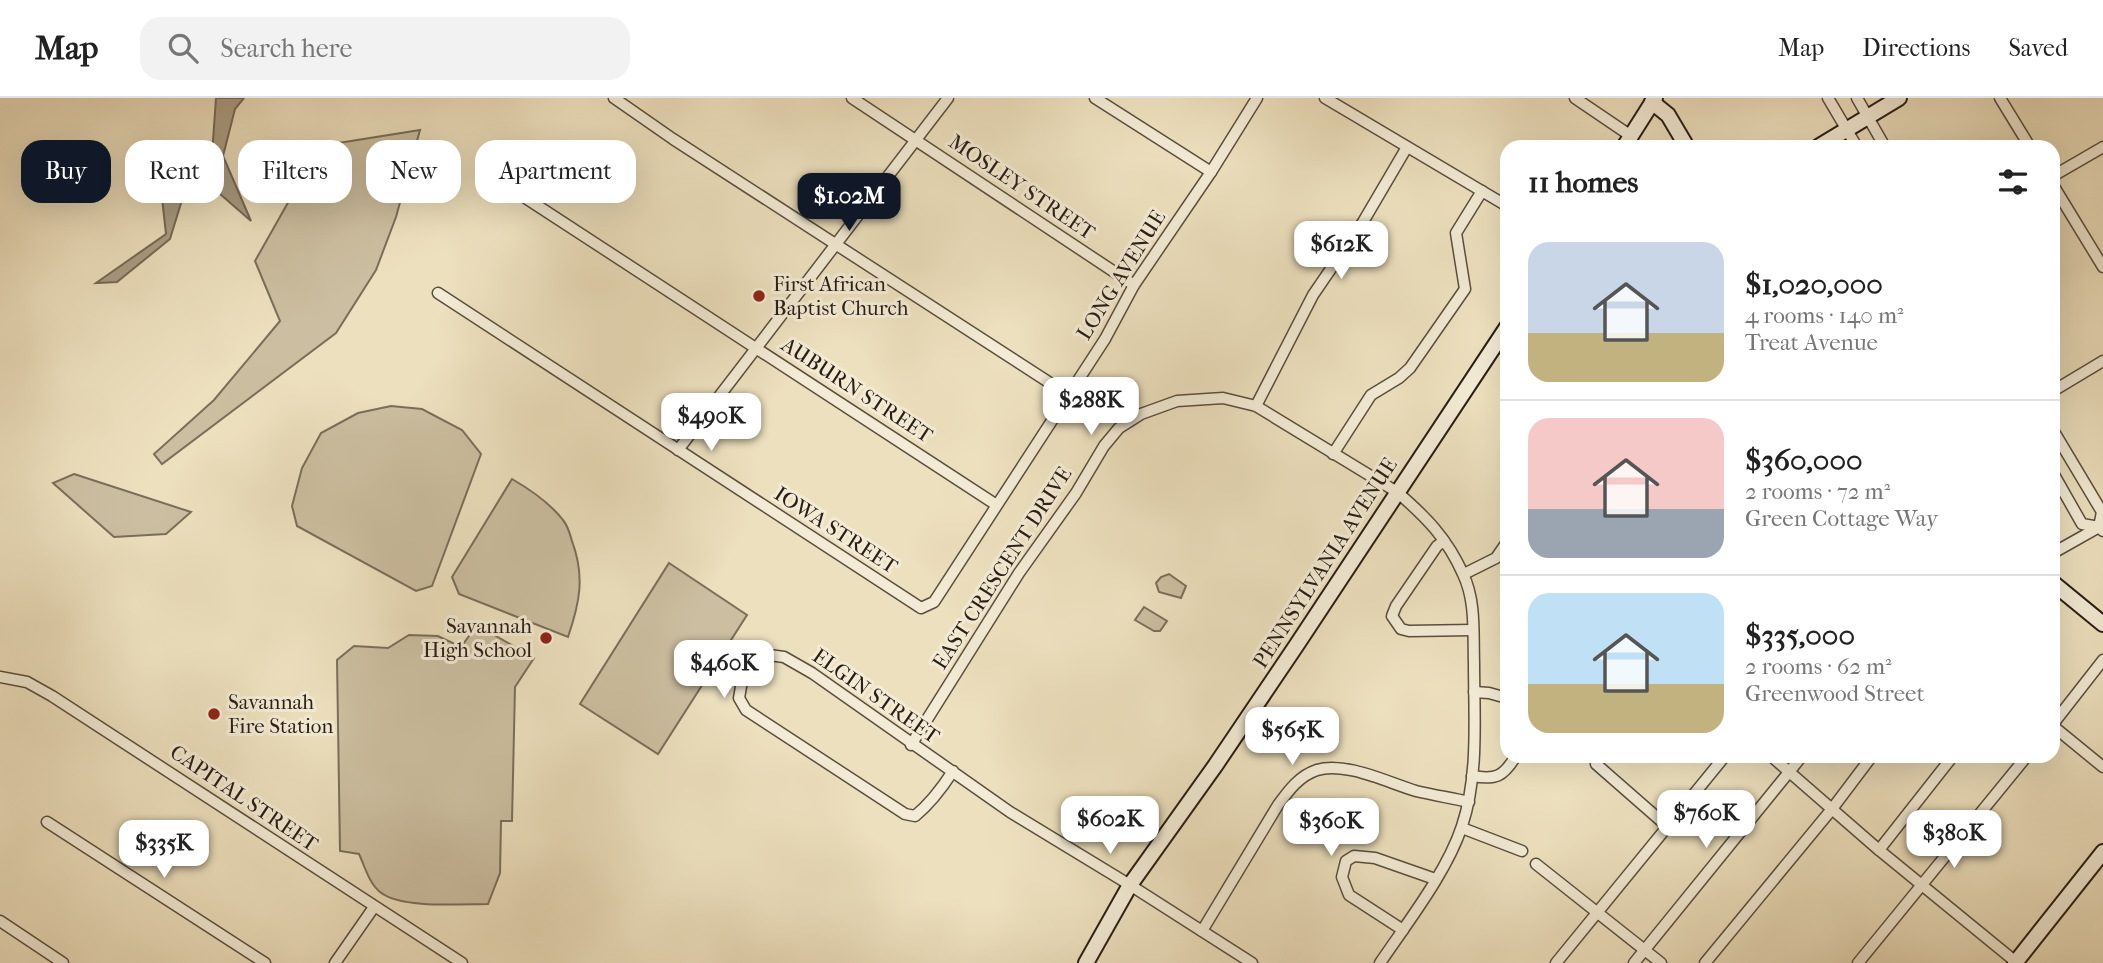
<!DOCTYPE html>
<html lang="en">
<head>
<meta charset="utf-8">
<style>
	:root { --surface:#fff; --page:#f2f2f2; --text:#222; --muted:#767676; --line:#e0e0e0; --accent:#111827 }
	body { margin:0; font-family:"IM FELL French Canon",serif; background:var(--page); color:var(--text); height:100vh; display:flex; flex-direction:column; font-size:26px; white-space:nowrap }
	* { box-sizing:border-box; margin:0 }
	p { font-size:23px; color:var(--muted) }
	.icon { flex:none; width:38px; height:38px; fill:none; stroke:currentColor; stroke-width:2; stroke-linecap:round; stroke-linejoin:round }
	.map { position:relative; flex:1; overflow:hidden }
	.sheet { position:absolute; left:1500px; top:42px; width:560px; height:623px; display:flex; flex-direction:column; background:var(--surface); border-radius:21px; box-shadow:0 7px 28px #0002 }
	.sheet>* { flex:none }
	.top-card { position:absolute; left:21px; top:42px; width:665px; height:63px; display:flex; gap:14px }
	.price { position:absolute; translate:-50% -60px; padding:0 16px; border-radius:14px; background:#fff; color:#222; font-size:23px; line-height:46px; filter:drop-shadow(0 2px 4px #0008) }
	.price::after { content:''; position:absolute; left:50%; top:42px; width:21px; height:16px; margin-left:-10px; background:inherit; clip-path:polygon(0 0,100% 0,50% 100%) }
	.price.current { background:var(--accent); color:#fff }
	ul { padding:0; list-style:none }
	li { display:flex; align-items:center; gap:21px; height:175px; padding:0 28px }
	li+li { border-top:2px solid var(--line) }
	li span { display:grid; place-items:center; flex:none; width:196px; height:140px; border-radius:21px; color:#555 }
	li>.icon { margin-inline-start:auto }
	span .icon { width:84px; height:84px; fill:#fffc; stroke-width:1 }
	li b { font-size:30px }
	h2 { display:flex; justify-content:space-between; align-items:center; height:84px; padding:0 28px; font-size:30px }
	.chip { padding:0 24px; border-radius:21px; background:var(--surface); box-shadow:0 7px 28px #0002; font-size:24px; line-height:63px }
	.chip.current { background:var(--accent); color:#fff }
	header { display:flex; align-items:center; gap:42px; box-sizing:border-box; height:98px; padding:0 35px; background:var(--surface); border-bottom:2px solid var(--line) }
	header strong { font-size:33px }
	nav { display:flex; gap:38px; margin-inline-start:auto; font-size:24px }
	.search { width:490px; height:63px; background:var(--page); display:flex; align-items:center; gap:18px; box-sizing:border-box; padding:0 24px; border-radius:21px; color:var(--muted); font-size:26px }
	.map>svg:first-child { display:block }
	.green { fill:#ccbfa1; stroke:#7a6e5b; stroke-width:2 }
	.water { fill:#aa9e85; stroke:#766a58; stroke-width:2 }
	.lines { fill:none; stroke-linecap:round; stroke-linejoin:round }
	.street-casing { stroke:#5a4e3f; stroke-width:13 }
	.secondary-casing { stroke:#291d15; stroke-width:18 }
	.street { stroke:#f3ebd5; stroke-width:10 }
	.secondary { stroke:#f3ebd5; stroke-width:14 }
	.poi-dot { fill:#8f2418; stroke:#f3ebd5; stroke-width:2.5 }
	.labels { text-anchor:middle; dominant-baseline:central; stroke-width:6; stroke-linejoin:round; paint-order:stroke }
	.street-label { font-size:21px; fill:#291d15; stroke:#f3ebd5 }
	.poi-label { font-size:21px; fill:#291d15; stroke:#f3ebd5; text-anchor:start }
</style>
</head>
<body>
<header>
<strong>Map</strong>
<div class="search"><svg class="icon" aria-label="search" viewBox="0 0 24 24"><circle cx="10" cy="10" r="6"/><path d="M15 15l6 6"/></svg>Search here</div>
<nav><a>Map</a><a>Directions</a><a>Saved</a></nav>
</header>
<div class="map">
<svg width="2103" height="865" viewBox="0 0 2103 865">
	<rect width="100%" height="100%" fill="#ede0be"/>
	<filter id="stains"><feTurbulence type="fractalNoise" baseFrequency=".00286" numOctaves="4"/><feColorMatrix values="0 0 0 0 .2 0 0 0 0 .09 0 0 0 0 .02 0 0 0 .5 -.17"/></filter>
	<radialGradient id="worn" r=".72"><stop offset=".6" stop-color="#630" stop-opacity="0"/><stop offset="1" stop-color="#630" stop-opacity=".3"/></radialGradient>
	<g class="green">
		<polygon points="420,32 396,119 376,172 336,235 162,366 154,356 214,302 280,223 255,163 320,48"/>
		<polygon points="391,308 422,311 462,332 481,356 432,488 416,493 297,428 292,408 302,370 321,335 358,315"/>
		<polygon points="74,376 191,414 166,436 114,439 53,385"/>
		<path d="M512 381C531 392 550 405 563 422 568 428 570 436 572 443 585 478 580 504 568 539L459 496 452 479Z"/>
		<polygon points="669,465 747,517 658,656 580,606"/>
		<polygon points="1169,476 1186,488 1181,500 1159,494 1156,485 1161,479"/>
		<polygon points="1144,509 1167,523 1160,533 1154,533 1135,522"/>
		<path d="M477 527 534 560 515 589 512 723H501L500 775 488 806C461 806 401 811 380 794 369 785 365 769 359 756L340 753 337 562 354 548 388 550 409 537 438 538 461 549Z"/>
	</g>
	<polygon class="water" points="216,0 244,0 235,11 223,58 251,123 204,82 182,102 170,141 117,184 96,185 166,136 161,91 212,57"/>
	<g class="lines">
		<defs>
			<g id="street">
				<polyline points="614,0 673,41 1067,296"/>
				<polyline points="852,0 1134,187"/>
				<polyline points="1095,0 1211,74"/>
				<polyline points="1325,0 1507,108"/>
				<polyline points="1575,0 1631,38"/>
				<polyline points="1828,0 1857,49"/>
				<polyline points="1857,0 1885,49"/>
				<polyline points="2000,0 2030,49"/>
				<polyline points="2053,78 2103,49"/>
				<polyline points="2053,87 2103,169"/>
				<polyline points="521,97 995,406"/>
				<polyline points="438,195 921,510 934,504 1105,241 1134,187 1211,74 1257,0"/>
				<polyline points="2053,293 2103,263"/>
				<polyline points="1256,308 1313,197 1363,124 1407,49"/>
				<polyline points="2053,332 2102,414 2099,429"/>
				<polyline points="678,352 948,0"/>
				<polyline points="1333,356 1371,297 1399,280 1410,270 1465,191 1456,135 1482,93"/>
				<polyline points="2053,375 2082,426 2099,429 2103,433"/>
				<polyline points="1444,443 1437,448 1396,508 1392,518 1401,531 1409,533 1473,532"/>
				<polyline points="2053,455 2101,428"/>
				<polyline points="1464,476 1496,460 1507,444"/>
				<polyline points="0,579 27,584 52,598 462,865"/>
				<polyline points="1474,594 1489,595 1507,600"/>
				<polyline points="2053,626 2103,562"/>
				<polyline points="2053,628 2103,669"/>
				<path d="M911 647 1019 475 1076 395 1104 348 1119 330 1141 316 1177 303 1223 300 1256 308 1397 394C1426 419 1447 440 1463 476 1476 503 1473 535 1474 565 1474 618 1479 677 1462 728 1447 774 1407 825 1380 865"/>
				<polyline points="1771,658 1879,752 2016,864"/>
				<polyline points="1596,666 1668,729"/>
				<path d="M953 673C942 690 931 705 915 718L905 716 746 612 739 600 742 583 753 564 769 557 784 559 812 575 1010 714 1130 787 1252 865"/>
				<path d="M1472 678C1496 682 1503 679 1516 658"/>
				<polyline points="47,724 265,865"/>
				<polyline points="1462,730 1522,753"/>
				<polyline points="1879,752 1953,658"/>
				<polyline points="1536,766 1661,865"/>
				<polyline points="0,823 63,865"/>
				<polyline points="1403,832 1349,797 1342,779 1346,763 1354,758 1375,760 1435,781"/>
				<path d="M1202 833 1278 707C1289 692 1299 678 1317 672 1345 663 1389 685 1416 693 1433 697 1451 700 1469 704"/>
				<polyline points="335,865 374,809"/>
				<polyline points="1556,865 1725,658"/>
				<polyline points="1634,865 1802,658"/>
				<polyline points="1705,865 1832,711 1872,658"/>
				<polyline points="1858,865 2027,658"/>
			</g>
			<g id="secondary">
				<polyline points="1652,4 1668,17 1687,49"/>
				<polyline points="1624,49 1655,0"/>
				<polyline points="1818,49 1899,0"/>
				<polyline points="2053,485 2103,526"/>
				<polyline points="1086,865 1130,787 1215,668 1296,548 1507,229"/>
				<polyline points="2015,865 2103,754"/>
			</g>
		</defs>
		<use href="#street" class="street-casing"/>
		<use href="#secondary" class="secondary-casing"/>
		<use href="#street" class="street"/>
		<use href="#secondary" class="secondary"/>
	</g>
	<g class="poi-dot">
		<circle cx="759" cy="198" r="7"/>
		<circle cx="546" cy="540" r="7"/>
		<circle cx="214" cy="616" r="7"/>
	</g>
	<g class="labels">
		<g class="street-label">
			<text transform="translate(1022 89) rotate(34)">MOSLEY STREET</text>
			<text transform="translate(1121 177) rotate(-58)">LONG AVENUE</text>
			<text transform="translate(857 292) rotate(33)">AUBURN STREET</text>
			<text transform="translate(836 432) rotate(33)">IOWA STREET</text>
			<text transform="translate(1325 465) rotate(-57)">PENNSYLVANIA AVENUE</text>
			<text transform="translate(1002 470) rotate(-57)">EAST CRESCENT DRIVE</text>
			<text transform="translate(876 598) rotate(35)">ELGIN STREET</text>
			<text transform="translate(244 700) rotate(34)">CAPITAL STREET</text>
		</g>
		<g class="poi-label">
			<text x="773" y="186">First African<tspan x="773" dy="24">Baptist Church</tspan></text>
			<text x="532" y="528" text-anchor="end">Savannah<tspan x="532" dy="24">High School</tspan></text>
			<text x="228" y="604">Savannah<tspan x="228" dy="24">Fire Station</tspan></text>
		</g>
	</g>
	<rect width="100%" height="100%" filter="url(#stains)"/>
	<rect width="100%" height="100%" fill="url(#worn)"/>
</svg>
<b class="price current" style="left:849px;top:135px">$1.02M</b>
<b class="price" style="left:1341px;top:183px">$612K</b>
<b class="price" style="left:1091px;top:339px">$288K</b>
<b class="price" style="left:711px;top:355px">$490K</b>
<b class="price" style="left:724px;top:602px">$460K</b>
<b class="price" style="left:1292px;top:669px">$565K</b>
<b class="price" style="left:1706px;top:752px">$760K</b>
<b class="price" style="left:1110px;top:758px">$602K</b>
<b class="price" style="left:1331px;top:760px">$360K</b>
<b class="price" style="left:1954px;top:772px">$380K</b>
<b class="price" style="left:164px;top:782px">$335K</b>
<div class="top-card">
<a class="chip current">Buy</a>
<a class="chip">Rent</a>
<a class="chip">Filters</a>
<a class="chip">New</a>
<a class="chip">Apartment</a>
</div>
<section class="sheet">
<h2>11 homes<svg class="icon" aria-label="filters" viewBox="0 0 24 24"><path d="M4 7h16M4 17h16"/><circle cx="9" cy="7" r="2"/><circle cx="15" cy="17" r="2"/></svg></h2>
<ul>
<li><span style="background:linear-gradient(#c9d6e8 65%,#c2b280 0)"><svg class="icon" aria-label="home" viewBox="0 0 24 24"><path d="M3 11l9-7 9 7M6 9v11h12V9"/></svg></span><div><b>$1,020,000</b><p>4 rooms · 140 m²</p><p>Treat Avenue</p></div></li>
<li><span style="background:linear-gradient(#f6c9c9 65%,#9aa5b1 0)"><svg class="icon" aria-label="home" viewBox="0 0 24 24"><path d="M3 11l9-7 9 7M6 9v11h12V9"/></svg></span><div><b>$360,000</b><p>2 rooms · 72 m²</p><p>Green Cottage Way</p></div></li>
<li><span style="background:linear-gradient(#bfe0f5 65%,#c2b280 0)"><svg class="icon" aria-label="home" viewBox="0 0 24 24"><path d="M3 11l9-7 9 7M6 9v11h12V9"/></svg></span><div><b>$335,000</b><p>2 rooms · 62 m²</p><p>Greenwood Street</p></div></li>
</ul>
</section>
</div>
</body>
</html>
